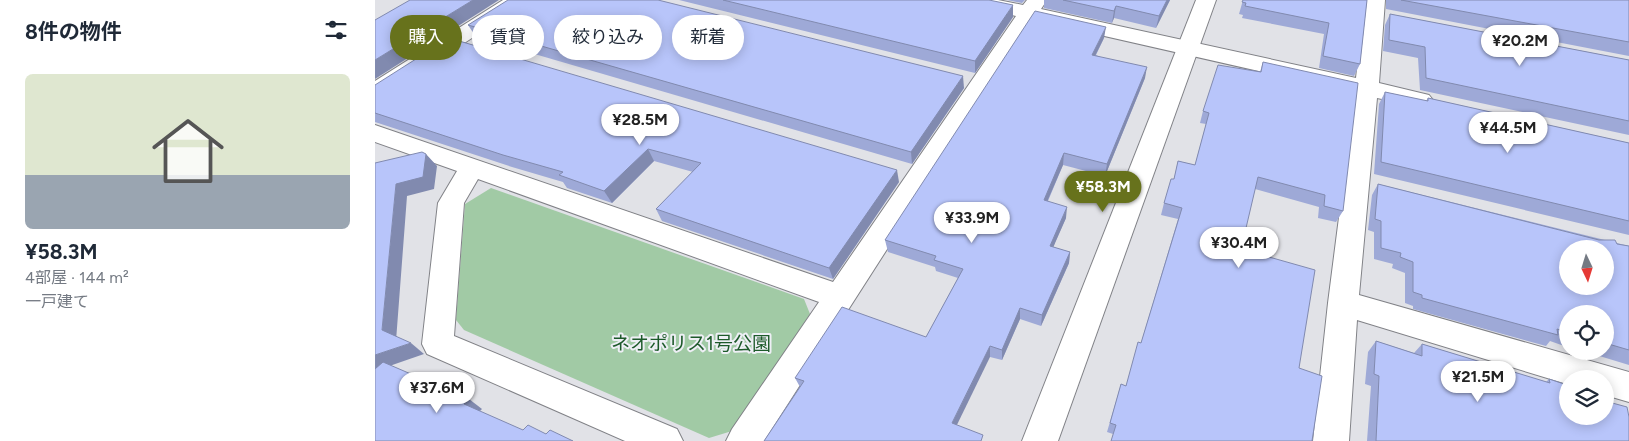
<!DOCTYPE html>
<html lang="ja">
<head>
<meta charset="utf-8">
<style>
	:root { --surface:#fff; --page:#f2f2f3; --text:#1f2937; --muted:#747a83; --line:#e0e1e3; --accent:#67721c }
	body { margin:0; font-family:Figtree,"Noto Sans JP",sans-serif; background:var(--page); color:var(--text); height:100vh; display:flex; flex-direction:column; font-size:19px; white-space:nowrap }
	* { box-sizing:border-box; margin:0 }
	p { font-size:16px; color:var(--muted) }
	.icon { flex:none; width:28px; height:28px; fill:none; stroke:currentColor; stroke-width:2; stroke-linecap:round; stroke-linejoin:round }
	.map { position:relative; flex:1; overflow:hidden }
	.details { display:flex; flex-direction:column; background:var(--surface); width:375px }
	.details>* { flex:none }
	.hud { position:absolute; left:15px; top:15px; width:475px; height:45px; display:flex; gap:10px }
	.needle { width:32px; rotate:176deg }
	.fabs { position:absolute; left:1184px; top:240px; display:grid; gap:10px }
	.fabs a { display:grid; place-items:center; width:55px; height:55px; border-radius:50%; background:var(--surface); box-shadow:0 2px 12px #0003; font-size:25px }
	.price { position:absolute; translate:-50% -42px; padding:0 11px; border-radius:18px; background:#fff; color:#222; font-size:16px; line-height:32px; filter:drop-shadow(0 1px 2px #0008) }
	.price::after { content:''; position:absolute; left:50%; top:30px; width:15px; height:11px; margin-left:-8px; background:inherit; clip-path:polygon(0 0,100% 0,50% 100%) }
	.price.current { background:var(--accent); color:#fff }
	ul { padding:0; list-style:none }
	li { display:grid; align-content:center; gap:10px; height:265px; padding:0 25px }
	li+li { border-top:1px solid var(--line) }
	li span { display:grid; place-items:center; height:155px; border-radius:8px; color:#555 }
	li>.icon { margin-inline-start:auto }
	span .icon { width:90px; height:90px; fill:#fffc; stroke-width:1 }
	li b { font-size:21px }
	h2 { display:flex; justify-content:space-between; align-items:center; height:60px; padding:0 25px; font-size:21px }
	.tag { padding:0 18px; border-radius:22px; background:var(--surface); box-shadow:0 2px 12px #0003; font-size:18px; line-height:45px }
	.tag.current { background:var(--accent); color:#fff }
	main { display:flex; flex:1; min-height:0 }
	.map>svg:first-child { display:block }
	.green { fill:#a1caa5 }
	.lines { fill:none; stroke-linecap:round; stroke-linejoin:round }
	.street-casing { stroke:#818287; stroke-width:2 }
	.secondary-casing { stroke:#818287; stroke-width:2 }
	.street { fill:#fff; fill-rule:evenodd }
	.secondary { fill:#fff; fill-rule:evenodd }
	.wall { fill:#9ea9d7 }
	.shaded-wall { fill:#818aaf }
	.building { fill:#b8c5fa; stroke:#818aaf; fill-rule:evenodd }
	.labels { text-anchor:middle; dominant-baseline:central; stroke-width:4; stroke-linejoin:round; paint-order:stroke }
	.park-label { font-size:19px; fill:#1d5a2a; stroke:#eeeff5 }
</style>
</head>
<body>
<main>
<section class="details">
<h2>8件の物件<svg class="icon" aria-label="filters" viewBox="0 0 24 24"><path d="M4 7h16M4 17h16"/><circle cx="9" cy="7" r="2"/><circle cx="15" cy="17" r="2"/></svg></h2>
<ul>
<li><span style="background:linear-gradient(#dfe7d0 65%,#9aa5b1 0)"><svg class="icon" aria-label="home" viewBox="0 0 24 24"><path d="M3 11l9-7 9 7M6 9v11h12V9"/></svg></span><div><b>¥58.3M</b><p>4部屋 · 144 m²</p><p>一戸建て</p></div></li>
</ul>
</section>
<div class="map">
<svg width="1254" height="441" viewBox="0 0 1254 441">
	<rect width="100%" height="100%" fill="#e1e2e7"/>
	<polygon class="green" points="116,188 429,299 435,314 357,431 334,438 89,330 81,320 90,204"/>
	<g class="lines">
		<defs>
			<g id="street">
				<polygon points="128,0 152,0 149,4 8,96 0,98 0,81"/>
				<polygon points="586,0 623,0 648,5 652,0 672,0 666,9 981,78 990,0 1010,0 1004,83 1054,95 1058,100 1054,105 1046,107 1002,98 984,295 1254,372 1254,402 1230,395 1230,379 1192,379 1192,384 982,320 974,441 938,441 953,303 980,93 659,20 389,441 351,441 357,429 444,302 103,179 89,203 79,336 302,429 308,441 250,441 52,354 47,344 63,203 82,171 0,142 0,125 458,282 641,16 589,4"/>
			</g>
			<polygon id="secondary" points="821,0 841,0 683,441 647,441"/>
		</defs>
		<use href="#street" class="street-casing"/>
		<use href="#secondary" class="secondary-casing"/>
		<use href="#street" class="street"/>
		<use href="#secondary" class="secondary"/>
	</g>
	<g class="wall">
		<polygon points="304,0 614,0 638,17 600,73"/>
		<polygon points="632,0 650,0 647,3"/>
		<polygon points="669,0 795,0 781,28 739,18 737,23 669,8"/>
		<polygon points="868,0 992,0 985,64 979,76 944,68 949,34 867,18 868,15 864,14"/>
		<polygon points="1011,0 1254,0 1254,56 1011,9"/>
		<polygon points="1015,14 1254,60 1254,135 1045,90 1043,58 1008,51 1010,25"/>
		<polygon points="93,25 589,88 537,164 101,37"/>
		<polygon points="729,38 721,55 770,78 730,176 688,165 673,201 691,218 678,247 695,252 694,263 666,326 645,319 627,360 615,357 425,387 420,378 551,337 583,278 561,271 560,267 513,252 510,240"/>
		<polygon points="888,62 968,211 961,222 943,218 944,207 880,189 738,434 732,432 746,384 751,386 766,343 803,219 786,215 789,203 799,179 803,161 820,165 831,124 825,123 828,111 885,72"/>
		<polygon points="0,85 524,182 458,279 287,221 281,209 318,172 279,161 237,203 192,188 188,182 137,167 0,122"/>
		<polygon points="1010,92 1051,101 1053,98 1254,143 1254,235 999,174 1004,104"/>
		<polygon points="1003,184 1254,246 1254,365 1208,351 1230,351 1230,314 1192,314 1192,347 1175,341 1171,346 1038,309 1038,306 1030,303 1030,273 1017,268 1018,264 999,259 999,232 993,230 997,195"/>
		<polygon points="1001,341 1039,353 1047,344 1171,382 1174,379 1254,441 992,441 996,386 990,384 993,352"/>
	</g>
	<g class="shaded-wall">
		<polygon points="98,0 124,0 0,79 0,60"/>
		<polygon points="792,0 795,0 781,28 784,16"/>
		<polygon points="638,5 638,17 600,73 600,61"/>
		<polygon points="741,6 739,18 737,23 739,11"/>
		<polygon points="731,27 729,38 715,66 717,55"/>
		<polygon points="772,67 770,78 730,176 732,164"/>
		<polygon points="588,76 589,88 537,164 536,152"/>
		<polygon points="273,149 279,161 237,203 229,191"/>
		<polygon points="689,153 688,165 668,211 669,200"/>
		<polygon points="51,154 62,166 59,189 32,196 21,341 7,330 21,184"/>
		<polygon points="522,170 524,182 458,279 454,268"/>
		<polygon points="692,207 691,218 674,257 675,246"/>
		<polygon points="695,252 694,263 666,326 667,315"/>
		<polygon points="645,308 645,319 627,360 627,350"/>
		<polygon points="36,343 49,354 0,371 0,355"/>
		<polygon points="615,346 615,357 578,433 577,423"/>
		<polygon points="94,399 107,409 102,414 89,404"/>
	</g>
	<g class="building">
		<polygon points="35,0 98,0 0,60 0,20"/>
		<polygon points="133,0 283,0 588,76 536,152 93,25"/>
		<polygon points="348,0 614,0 638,5 600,61"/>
		<polygon points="688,0 792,0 784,16 741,6 739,11"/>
		<polygon points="868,0 992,0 985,64 948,56 954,23 870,6 871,3 867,2"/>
		<polygon points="1026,0 1254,0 1254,42"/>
		<polygon points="660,11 731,27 717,55 772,67 732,164 689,153 669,200 692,207 675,246 695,252 667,315 645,308 627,350 615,346 577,423 608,435 606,441 389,441 429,381 420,378 467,307 551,337 588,269 559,260 561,256 510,240"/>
		<polygon points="1015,14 1254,60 1254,121 1051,78 1050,47 1014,40"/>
		<polygon points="74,38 522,170 454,268 281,209 326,163 273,149 229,191 184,175 188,172 128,155 0,113 0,85"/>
		<polygon points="888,62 983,83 968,211 949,206 950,195 883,177 871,228 890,233 887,255 940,270 924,368 947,376 937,441 736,441 741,425 735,423 746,384 751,386 763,342 766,343 807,208 789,203 796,179 799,179 803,161 820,165 834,113 828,111 843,65 886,72"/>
		<polygon points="1010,92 1053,101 1053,98 1254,143 1254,221 1006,162"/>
		<polygon points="47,152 51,154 48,177 21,184 7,330 36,343 0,355 0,163"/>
		<path d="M1003 184 1224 240H1240L1242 244 1254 246V350L1230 343V314H1192V332L1182 329 1183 335 1047 298V295L1038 292V262L1025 257 1026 253 1006 248V221L1000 219ZM1192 249H1230V286H1192Z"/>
		<polygon points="1001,341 1047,356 1047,344 1175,383 1174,379 1192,385 1192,416 1230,416 1230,401 1252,407 1254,417 1254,441 1001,441 1004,376 999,374"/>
		<polygon points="8,362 94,399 89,404 148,430 153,425 171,434 175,430 198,441 0,441 0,369"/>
	</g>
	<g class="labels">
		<g class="park-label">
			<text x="316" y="343">ネオポリス1号公園</text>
		</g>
	</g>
</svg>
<div class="fabs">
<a><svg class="needle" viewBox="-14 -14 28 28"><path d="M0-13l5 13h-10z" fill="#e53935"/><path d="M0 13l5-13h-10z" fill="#747a83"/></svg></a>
<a><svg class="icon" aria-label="locate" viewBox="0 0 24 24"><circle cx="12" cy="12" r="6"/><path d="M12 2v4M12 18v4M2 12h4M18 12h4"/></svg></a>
<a><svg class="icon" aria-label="layers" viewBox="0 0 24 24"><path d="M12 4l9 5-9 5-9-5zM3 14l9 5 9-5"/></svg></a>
</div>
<b class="price" style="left:1145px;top:67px">¥20.2M</b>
<b class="price" style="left:265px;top:146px">¥28.5M</b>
<b class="price" style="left:1133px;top:154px">¥44.5M</b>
<b class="price current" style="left:728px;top:213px">¥58.3M</b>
<b class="price" style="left:597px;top:244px">¥33.9M</b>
<b class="price" style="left:864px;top:269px">¥30.4M</b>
<b class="price" style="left:1103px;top:403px">¥21.5M</b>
<b class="price" style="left:62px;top:414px">¥37.6M</b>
<div class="hud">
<a class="tag current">購入</a>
<a class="tag">賃貸</a>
<a class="tag">絞り込み</a>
<a class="tag">新着</a>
</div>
</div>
</main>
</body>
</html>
